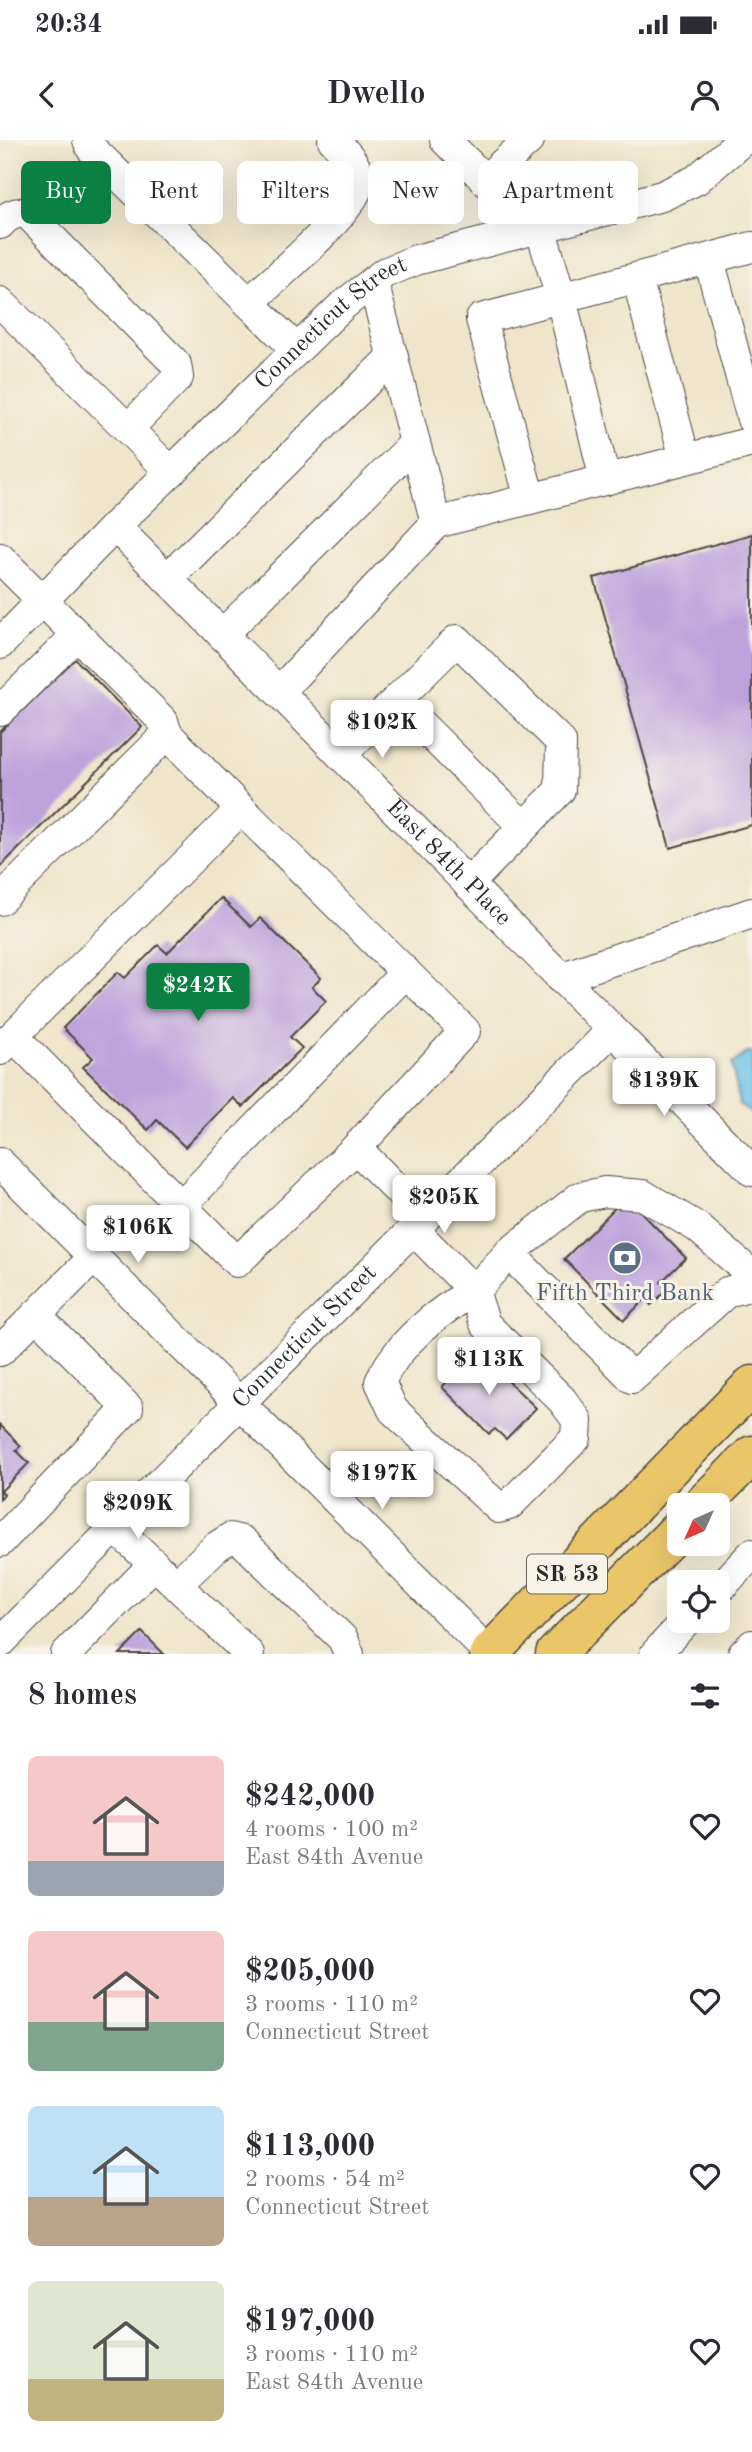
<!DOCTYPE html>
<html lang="en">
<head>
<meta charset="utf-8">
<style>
	:root { --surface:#fff; --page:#f7f7f7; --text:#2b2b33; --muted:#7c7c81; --accent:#0b8043 }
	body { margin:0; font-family:"Old Standard TT",serif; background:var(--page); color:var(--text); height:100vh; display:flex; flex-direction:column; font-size:26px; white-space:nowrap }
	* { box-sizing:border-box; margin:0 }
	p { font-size:23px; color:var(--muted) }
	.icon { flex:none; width:38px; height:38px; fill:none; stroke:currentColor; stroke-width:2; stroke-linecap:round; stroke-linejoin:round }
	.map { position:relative; height:1514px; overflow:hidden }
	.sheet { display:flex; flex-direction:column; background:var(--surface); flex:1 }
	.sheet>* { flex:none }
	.hud { position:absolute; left:21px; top:21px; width:710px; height:63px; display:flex; gap:14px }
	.needle { width:46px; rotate:225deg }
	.buttons { position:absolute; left:667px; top:1353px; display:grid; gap:14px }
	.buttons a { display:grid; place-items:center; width:63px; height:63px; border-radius:10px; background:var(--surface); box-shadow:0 7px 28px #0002; font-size:35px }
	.price { position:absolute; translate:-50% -60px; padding:0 16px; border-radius:7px; background:#fff; color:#222; font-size:23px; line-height:46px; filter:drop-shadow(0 2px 4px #0008) }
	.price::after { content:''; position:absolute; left:50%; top:42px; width:21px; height:16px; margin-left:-10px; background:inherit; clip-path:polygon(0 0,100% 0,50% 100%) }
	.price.active { background:var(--accent); color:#fff }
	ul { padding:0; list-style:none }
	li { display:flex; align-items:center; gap:21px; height:175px; padding:0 28px }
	li span { display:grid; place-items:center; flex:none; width:196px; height:140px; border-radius:10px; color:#555 }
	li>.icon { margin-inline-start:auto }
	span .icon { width:84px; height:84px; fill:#fffc; stroke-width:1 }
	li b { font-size:30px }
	h2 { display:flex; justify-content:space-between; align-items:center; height:84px; padding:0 28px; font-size:30px }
	.tag { padding:0 24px; border-radius:10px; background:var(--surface); box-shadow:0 7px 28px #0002; font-size:24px; line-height:63px }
	.tag.active { background:var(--accent); color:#fff }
	.status { display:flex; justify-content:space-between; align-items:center; height:49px; padding:0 35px; background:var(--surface); direction:ltr }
	.status svg { height:19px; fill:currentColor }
	header { display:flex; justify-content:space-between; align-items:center; height:91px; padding:0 28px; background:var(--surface); font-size:32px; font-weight:600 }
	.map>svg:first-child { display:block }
	.water { fill:#6cc3e9; stroke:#4c778a; stroke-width:2 }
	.building { fill:#bda3dc }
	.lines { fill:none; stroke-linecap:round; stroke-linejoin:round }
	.minor-casing { stroke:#484743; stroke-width:32 }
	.major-casing { stroke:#484743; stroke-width:41 }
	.minor { stroke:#fff; stroke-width:30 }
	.major { stroke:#ebc669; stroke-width:38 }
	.labels { text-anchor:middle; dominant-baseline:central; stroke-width:6; stroke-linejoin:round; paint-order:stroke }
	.shield { fill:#f7f3e8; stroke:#686764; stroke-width:2 }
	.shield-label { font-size:23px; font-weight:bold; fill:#2b2b2b }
	.street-label { font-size:24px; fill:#2b2b2b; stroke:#f7f3e8 }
	.service-label { font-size:24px; fill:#4e5e75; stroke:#f7f3e8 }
</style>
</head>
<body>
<div class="status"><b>20:34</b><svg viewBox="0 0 49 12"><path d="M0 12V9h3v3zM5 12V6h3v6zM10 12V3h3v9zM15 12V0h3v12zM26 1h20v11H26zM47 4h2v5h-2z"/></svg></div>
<header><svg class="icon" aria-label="back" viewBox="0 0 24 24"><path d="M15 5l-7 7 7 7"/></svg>Dwello<svg class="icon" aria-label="person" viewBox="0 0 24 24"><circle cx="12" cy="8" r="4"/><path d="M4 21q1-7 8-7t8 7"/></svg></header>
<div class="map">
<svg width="752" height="1514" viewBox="0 0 752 1514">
	<rect width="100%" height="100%" fill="#f7f3e8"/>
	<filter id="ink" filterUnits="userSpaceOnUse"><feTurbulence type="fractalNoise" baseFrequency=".0143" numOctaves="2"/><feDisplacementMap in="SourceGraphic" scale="14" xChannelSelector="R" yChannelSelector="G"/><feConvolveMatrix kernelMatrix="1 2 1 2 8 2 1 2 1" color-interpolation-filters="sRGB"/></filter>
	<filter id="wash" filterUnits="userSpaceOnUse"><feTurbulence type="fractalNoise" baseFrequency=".00686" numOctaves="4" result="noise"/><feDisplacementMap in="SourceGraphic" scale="28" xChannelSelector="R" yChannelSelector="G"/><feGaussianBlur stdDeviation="1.57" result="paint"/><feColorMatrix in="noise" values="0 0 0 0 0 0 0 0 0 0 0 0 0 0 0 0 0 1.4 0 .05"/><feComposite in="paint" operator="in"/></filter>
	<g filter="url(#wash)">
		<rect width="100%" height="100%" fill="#efe5ca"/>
		<polygon class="water" points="752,912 752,974 739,964 732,924 747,913"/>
		<g id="blocks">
			<g class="building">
				<polygon points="752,394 752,685 670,708 594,438"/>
				<polygon points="75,519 142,587 0,727 0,592"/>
				<polygon points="221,758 251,787 260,778 321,838 312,847 326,861 290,897 302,908 243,967 233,958 185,1007 157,980 148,990 83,927 93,918 63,888 118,832 125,838 158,805 167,813"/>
				<polygon points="626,1057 686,1118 661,1142 668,1149 651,1165 645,1159 624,1180 564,1119"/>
				<polygon points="477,1211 536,1268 506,1299 495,1289 489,1294 442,1247"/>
				<polygon points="0,1285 21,1306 16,1310 29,1323 1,1351 4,1354 0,1359"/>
				<polygon points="142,1492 164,1514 120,1514"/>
			</g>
		</g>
	</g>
	<g filter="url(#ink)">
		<use href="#blocks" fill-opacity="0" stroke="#484743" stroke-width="2"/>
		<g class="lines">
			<defs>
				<g id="minor">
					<polyline points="88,0 91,8 296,209"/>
					<polyline points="445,0 493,48 521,92"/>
					<polyline points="485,40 529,0"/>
					<path d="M0 84C8 75 16 71 28 74L176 224 178 237 128 289"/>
					<polyline points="540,87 561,158 605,340"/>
					<polyline points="709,119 752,279"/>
					<polyline points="637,138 685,319"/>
					<polyline points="373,142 436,383 530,359 481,179 752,107"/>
					<polyline points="0,162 171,332"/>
					<path d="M249 163C272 141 355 71 358 45 360 25 346 13 333 0"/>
					<polyline points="530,359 752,302"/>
					<path id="s1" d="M115 386 752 1031"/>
					<polyline points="0,418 163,581 167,594"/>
					<polyline points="167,439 393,216"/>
					<polyline points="222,495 415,303"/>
					<path id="s2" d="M0 504 115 386 342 166 384 133 416 120 662 56 696 40 743 0"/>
					<polyline points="279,552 436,383"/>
					<polyline points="396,560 524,687"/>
					<polyline points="0,571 77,495"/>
					<polyline points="341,615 457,500 561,602 560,650 468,744"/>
					<polyline points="0,760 167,594 241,669"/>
					<polyline points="560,838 752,773"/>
					<polyline points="13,896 241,669 465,891 356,1008"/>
					<polyline points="0,910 13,896 237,1122 356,1008 425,1078"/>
					<polyline points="0,1023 490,1514"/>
					<polyline points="181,1066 406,832"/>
					<polyline points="413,1089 474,1151 509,1113 632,1238 727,1152 752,1145"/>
					<polyline points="509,1113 580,1057 605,1052 643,1055 697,1087 752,1135"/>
					<path d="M474 1151 485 1184 562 1260 577 1280 576 1298 509 1365 499 1368 393 1270 380 1242C398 1203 437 1172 474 1151Z"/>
					<polyline points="0,1211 94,1117"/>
					<polyline points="0,1402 128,1268 36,1175"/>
					<polyline points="163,1432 249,1514"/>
					<polyline points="177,1444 216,1407 230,1398 242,1401 343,1499 349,1514"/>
					<polyline points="718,1450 752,1414"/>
					<path id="s3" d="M0 1503 612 890"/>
					<polyline points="66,1514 154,1424 115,1388"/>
					<polyline points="655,1514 687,1480"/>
					<polyline points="743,1514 752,1505"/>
				</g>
				<g id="major">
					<polyline points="702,1365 752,1315"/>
					<polyline points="489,1514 752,1245"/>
					<polyline points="555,1514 679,1389"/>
				</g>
			</defs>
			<use href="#minor" class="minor-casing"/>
			<use href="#major" class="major-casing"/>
			<use href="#minor" class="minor"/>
			<use href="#major" class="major"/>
		</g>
	</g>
	<defs>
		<symbol id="bank-disc" viewBox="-11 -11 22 22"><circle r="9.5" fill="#5c6f8a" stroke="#f7f3e8"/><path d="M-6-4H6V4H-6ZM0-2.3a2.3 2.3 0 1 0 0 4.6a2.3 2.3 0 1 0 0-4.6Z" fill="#fff"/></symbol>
	</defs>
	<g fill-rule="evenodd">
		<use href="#bank-disc" x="606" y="1099" width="38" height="38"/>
	</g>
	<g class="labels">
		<rect class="shield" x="527" y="1414.5" width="80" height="39" rx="5"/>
		<g class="shield-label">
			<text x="567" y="1434">SR 53</text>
		</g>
		<g class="street-label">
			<text stroke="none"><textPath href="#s2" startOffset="462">Connecticut Street</textPath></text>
			<text stroke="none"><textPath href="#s1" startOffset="474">East 84th Place</textPath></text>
			<text stroke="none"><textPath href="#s3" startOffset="432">Connecticut Street</textPath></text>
		</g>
		<g class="service-label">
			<text x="625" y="1154">Fifth Third Bank</text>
		</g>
	</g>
</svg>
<div class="buttons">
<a><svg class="needle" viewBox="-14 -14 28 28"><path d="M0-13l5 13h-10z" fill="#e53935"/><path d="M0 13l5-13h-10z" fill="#7c7c81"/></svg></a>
<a><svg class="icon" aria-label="locate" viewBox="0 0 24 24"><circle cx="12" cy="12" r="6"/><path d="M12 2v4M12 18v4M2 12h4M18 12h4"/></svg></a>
</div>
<b class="price" style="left:382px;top:620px">$102K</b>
<b class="price active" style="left:198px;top:883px">$242K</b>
<b class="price" style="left:664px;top:978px">$139K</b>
<b class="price" style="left:444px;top:1095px">$205K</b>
<b class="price" style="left:138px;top:1125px">$106K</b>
<b class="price" style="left:489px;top:1257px">$113K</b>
<b class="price" style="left:382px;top:1371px">$197K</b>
<b class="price" style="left:138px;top:1401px">$209K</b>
<div class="hud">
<a class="tag active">Buy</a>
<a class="tag">Rent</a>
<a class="tag">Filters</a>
<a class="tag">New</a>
<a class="tag">Apartment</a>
</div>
</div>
<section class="sheet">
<h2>8 homes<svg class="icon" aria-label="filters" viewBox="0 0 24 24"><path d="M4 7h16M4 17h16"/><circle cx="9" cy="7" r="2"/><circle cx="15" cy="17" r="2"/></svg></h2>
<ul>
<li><span style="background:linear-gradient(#f6c9c9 75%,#9aa5b1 0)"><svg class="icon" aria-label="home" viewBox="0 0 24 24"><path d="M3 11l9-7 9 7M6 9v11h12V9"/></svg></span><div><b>$242,000</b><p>4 rooms · 100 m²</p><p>East 84th Avenue</p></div><svg class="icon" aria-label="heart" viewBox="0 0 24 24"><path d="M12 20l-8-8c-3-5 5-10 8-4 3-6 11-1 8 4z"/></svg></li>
<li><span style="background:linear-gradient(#f6c9c9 65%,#7fa58c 0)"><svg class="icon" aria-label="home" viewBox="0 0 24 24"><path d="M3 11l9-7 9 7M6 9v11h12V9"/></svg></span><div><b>$205,000</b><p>3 rooms · 110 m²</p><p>Connecticut Street</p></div><svg class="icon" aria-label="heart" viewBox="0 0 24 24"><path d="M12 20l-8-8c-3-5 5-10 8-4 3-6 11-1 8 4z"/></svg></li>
<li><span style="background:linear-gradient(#bfe0f5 65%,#b9a48a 0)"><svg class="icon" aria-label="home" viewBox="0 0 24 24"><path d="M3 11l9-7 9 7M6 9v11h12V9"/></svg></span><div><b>$113,000</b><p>2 rooms · 54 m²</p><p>Connecticut Street</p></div><svg class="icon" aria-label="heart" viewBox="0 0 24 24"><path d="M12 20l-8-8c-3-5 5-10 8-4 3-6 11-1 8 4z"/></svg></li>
<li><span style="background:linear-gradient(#dfe7d0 70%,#c2b280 0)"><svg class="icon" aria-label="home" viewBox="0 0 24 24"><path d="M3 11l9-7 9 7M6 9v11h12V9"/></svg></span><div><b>$197,000</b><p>3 rooms · 110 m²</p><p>East 84th Avenue</p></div><svg class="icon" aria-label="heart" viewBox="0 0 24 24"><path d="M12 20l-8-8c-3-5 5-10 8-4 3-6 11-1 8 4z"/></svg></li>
</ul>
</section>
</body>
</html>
